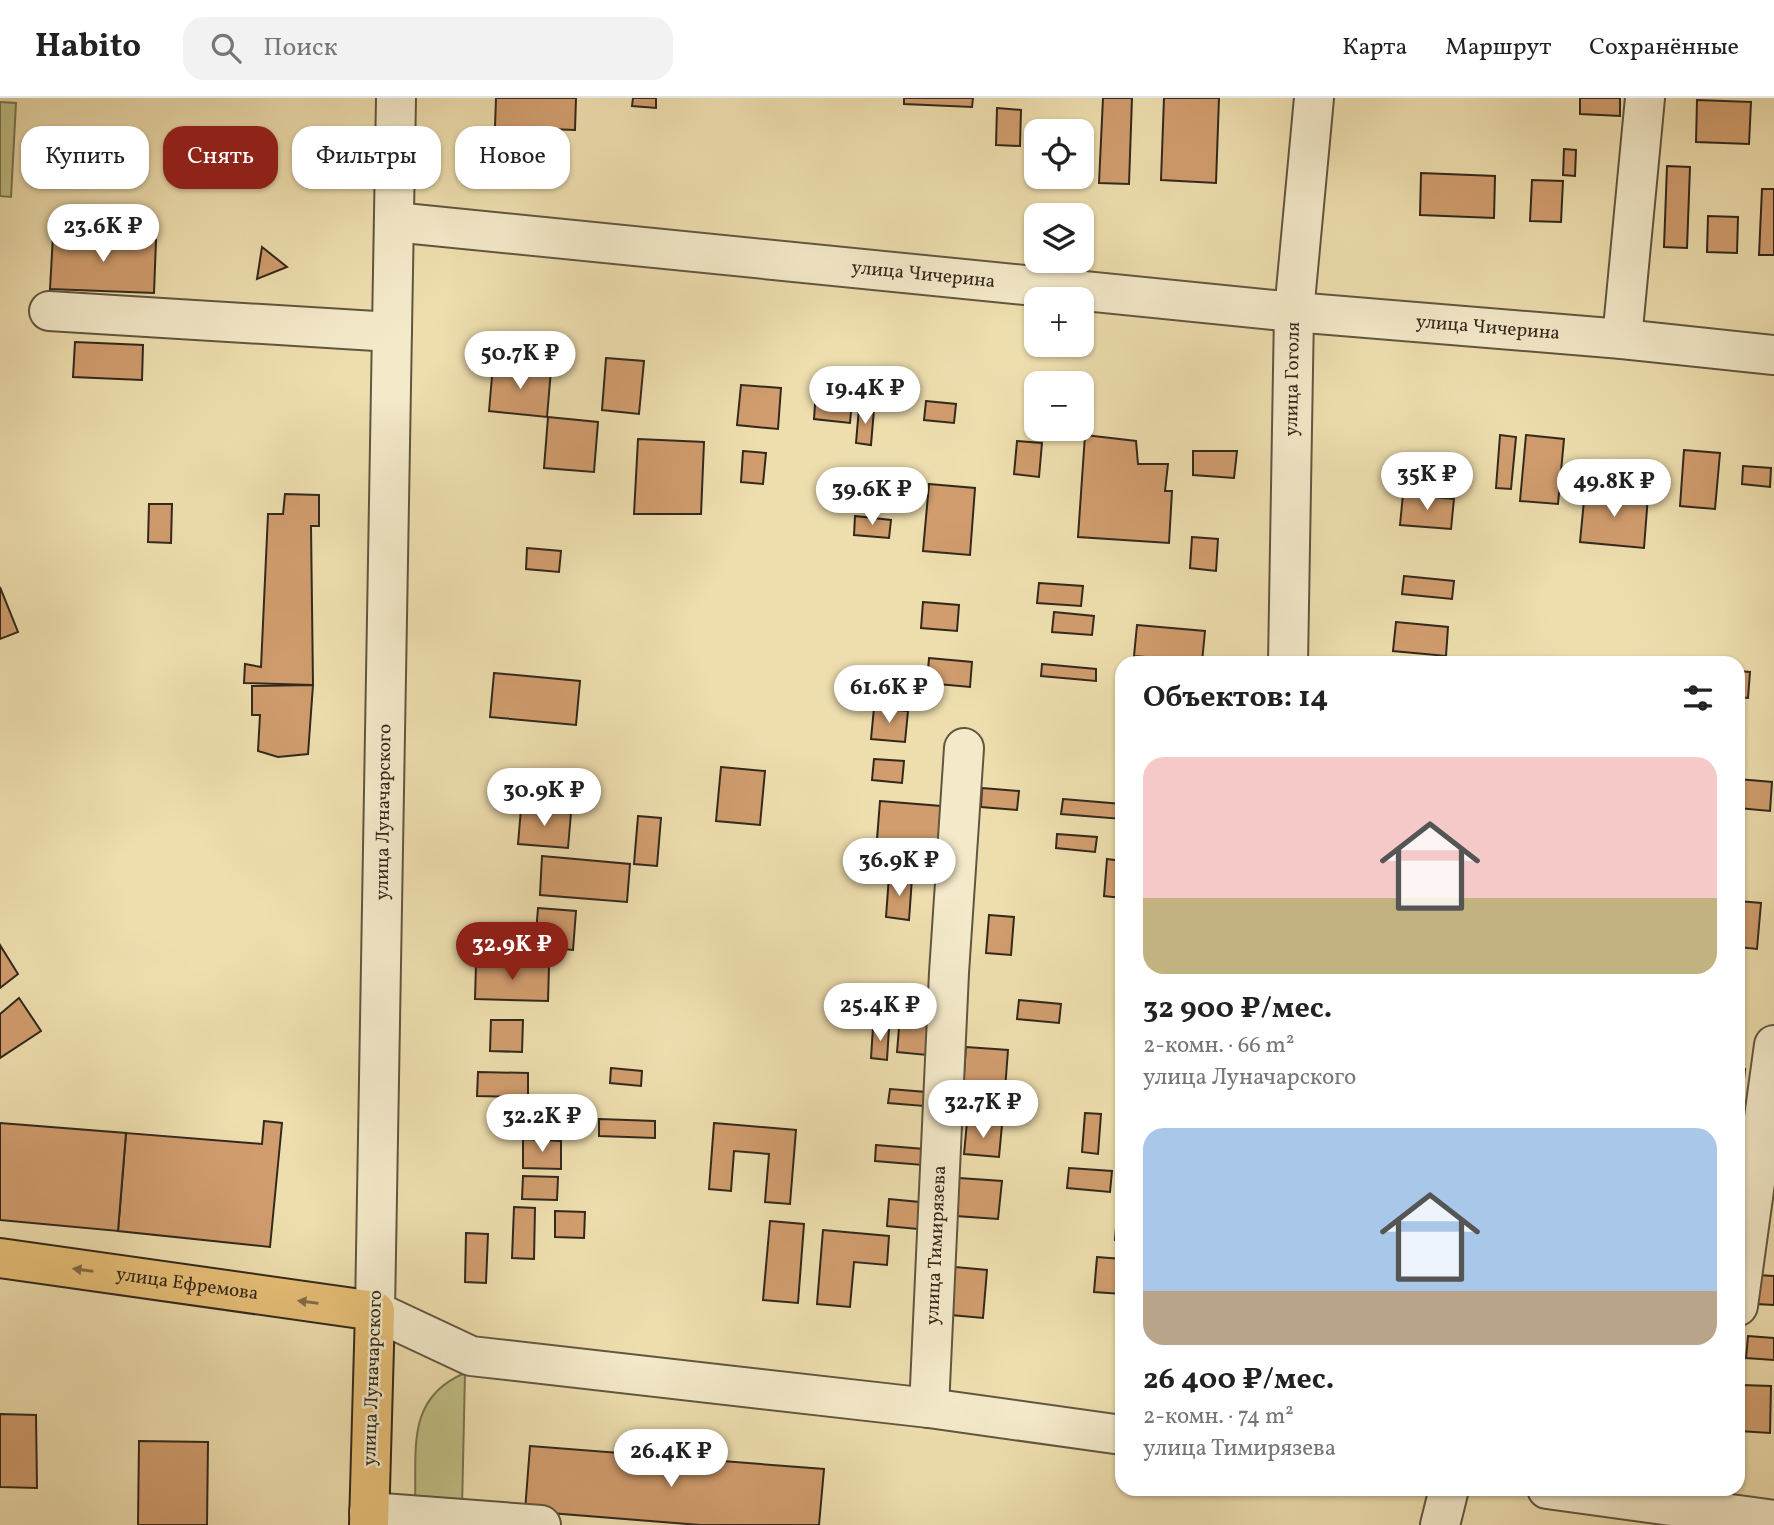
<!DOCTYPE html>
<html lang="ru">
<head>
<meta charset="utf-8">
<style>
	:root { --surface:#fff; --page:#f2f2f2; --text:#222; --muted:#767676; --line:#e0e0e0; --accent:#8f2418 }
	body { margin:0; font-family:Vollkorn,serif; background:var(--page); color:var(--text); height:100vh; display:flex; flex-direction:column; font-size:26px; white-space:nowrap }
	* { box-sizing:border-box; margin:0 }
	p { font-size:23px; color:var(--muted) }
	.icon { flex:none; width:38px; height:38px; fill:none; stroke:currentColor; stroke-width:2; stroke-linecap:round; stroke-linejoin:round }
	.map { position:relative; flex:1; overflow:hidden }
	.drawer { position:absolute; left:1115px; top:558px; width:630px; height:840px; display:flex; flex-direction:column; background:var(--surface); border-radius:21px; box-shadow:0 2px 5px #0004 }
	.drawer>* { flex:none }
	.hud { position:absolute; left:21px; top:28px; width:665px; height:63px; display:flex; gap:14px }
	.buttons { position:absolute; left:1024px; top:21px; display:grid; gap:14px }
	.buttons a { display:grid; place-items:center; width:70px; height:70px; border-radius:14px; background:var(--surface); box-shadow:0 2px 5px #0004; font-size:35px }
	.price { position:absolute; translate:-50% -60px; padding:0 16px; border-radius:24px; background:#fff; color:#222; font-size:23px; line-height:46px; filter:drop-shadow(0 2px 4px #0008) }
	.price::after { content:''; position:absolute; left:50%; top:42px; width:21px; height:16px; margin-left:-10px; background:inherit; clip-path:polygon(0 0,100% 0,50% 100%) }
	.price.on { background:var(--accent); color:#fff }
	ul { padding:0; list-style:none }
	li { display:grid; align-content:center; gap:14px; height:371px; padding:0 28px }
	li span { display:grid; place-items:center; height:217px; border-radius:21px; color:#555 }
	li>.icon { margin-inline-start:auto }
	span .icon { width:126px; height:126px; fill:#fffc; stroke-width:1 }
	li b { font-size:30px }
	h2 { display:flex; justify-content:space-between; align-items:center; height:84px; padding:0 28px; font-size:30px }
	.pill { padding:0 24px; border-radius:21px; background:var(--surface); box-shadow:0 2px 5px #0004; font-size:24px; line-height:63px }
	.pill.on { background:var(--accent); color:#fff }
	header { display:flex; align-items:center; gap:42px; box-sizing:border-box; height:98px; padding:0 35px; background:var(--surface); border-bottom:2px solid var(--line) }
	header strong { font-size:33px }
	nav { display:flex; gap:38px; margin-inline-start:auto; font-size:24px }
	.search { width:490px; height:63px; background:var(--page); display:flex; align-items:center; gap:18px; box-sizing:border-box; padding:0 24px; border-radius:21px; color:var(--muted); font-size:26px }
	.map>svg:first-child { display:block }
	.green { fill:#c0bf85; stroke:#797451; stroke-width:2 }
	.building { fill:#d19d6e; stroke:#32291d; stroke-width:2 }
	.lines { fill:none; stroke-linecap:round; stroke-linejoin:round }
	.minor-casing { stroke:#615641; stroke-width:42 }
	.major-casing { stroke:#32291d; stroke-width:42 }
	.minor { stroke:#f4eaca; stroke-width:38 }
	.major { stroke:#e7bf77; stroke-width:38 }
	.oneway { fill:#836c46 }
	.labels { text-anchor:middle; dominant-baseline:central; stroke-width:5; stroke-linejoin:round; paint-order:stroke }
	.street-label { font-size:19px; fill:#32291d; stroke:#f4eaca }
</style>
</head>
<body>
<header>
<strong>Habito</strong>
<div class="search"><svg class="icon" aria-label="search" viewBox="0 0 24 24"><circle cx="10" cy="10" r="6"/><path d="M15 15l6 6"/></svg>Поиск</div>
<nav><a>Карта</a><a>Маршрут</a><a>Сохранённые</a></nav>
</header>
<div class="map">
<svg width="1774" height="1427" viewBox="0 0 1774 1427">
	<rect width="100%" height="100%" fill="#eedeae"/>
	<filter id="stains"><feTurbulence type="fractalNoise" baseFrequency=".00286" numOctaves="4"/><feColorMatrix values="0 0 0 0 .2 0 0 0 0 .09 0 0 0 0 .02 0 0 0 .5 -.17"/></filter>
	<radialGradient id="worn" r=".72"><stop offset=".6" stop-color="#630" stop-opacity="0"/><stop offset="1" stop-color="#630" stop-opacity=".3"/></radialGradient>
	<g class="green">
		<polygon points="0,4 16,5 11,99 0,98"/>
		<path d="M465 1275 462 1411 415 1407C417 1352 405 1300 465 1275Z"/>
	</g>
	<g class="building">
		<polygon points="496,0 576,0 575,32 495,29"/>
		<polygon points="633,0 656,0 656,10 632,8"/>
		<polygon points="904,0 973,0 972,9 904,6"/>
		<polygon points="1103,0 1132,0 1129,86 1099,85"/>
		<polygon points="1164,0 1219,0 1216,85 1161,82"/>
		<polygon points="1580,0 1620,0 1620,18 1580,16"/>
		<polygon points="1697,2 1751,4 1749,46 1696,44"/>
		<polygon points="997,10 1021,12 1020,48 996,47"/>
		<polygon points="1564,51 1576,52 1575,78 1563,77"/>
		<polygon points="1667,68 1690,69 1687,150 1664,149"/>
		<polygon points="1421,75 1495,78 1494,120 1420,117"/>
		<polygon points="1532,82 1563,83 1561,124 1530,123"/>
		<polygon points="1762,91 1774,91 1774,157 1759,157"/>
		<polygon points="1708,118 1738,119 1737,155 1707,154"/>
		<polygon points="53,137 156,142 154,195 50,191"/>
		<polygon points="262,149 287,169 257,181"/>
		<polygon points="75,244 143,247 142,282 73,279"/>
		<polygon points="606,260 644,263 639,316 602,312"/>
		<polygon points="493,267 551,272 547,319 489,313"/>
		<polygon points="817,277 854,280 850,325 814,321"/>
		<polygon points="741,287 781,290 778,331 737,327"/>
		<polygon points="926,303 956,306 954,325 924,322"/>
		<polygon points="859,310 874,311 871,347 856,345"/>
		<polygon points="548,319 598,324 594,374 544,370"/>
		<polygon points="1085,337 1136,343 1138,366 1168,366 1165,393 1172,393 1169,445 1078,439"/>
		<polygon points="1500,337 1516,339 1511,391 1496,390"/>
		<polygon points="1526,337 1564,341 1558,406 1520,403"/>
		<polygon points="638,341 704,344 701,416 634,416"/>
		<polygon points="1017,343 1042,345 1039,379 1014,376"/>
		<polygon points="1684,352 1720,355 1715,411 1680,408"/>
		<polygon points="743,353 766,355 763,386 741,384"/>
		<polygon points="1193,353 1237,353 1234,380 1193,377"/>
		<polygon points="1743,368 1771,370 1770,389 1742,386"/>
		<polygon points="929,386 975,390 970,457 923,453"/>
		<polygon points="1585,392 1648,398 1644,450 1580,444"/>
		<polygon points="285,396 319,397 319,428 311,428 313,587 244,585 245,566 261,569 268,416 283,416"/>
		<polygon points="1403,396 1454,401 1451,431 1400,427"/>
		<polygon points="149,406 172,406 171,445 148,444"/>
		<polygon points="855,418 891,422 889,440 854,437"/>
		<polygon points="1192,439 1218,441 1216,473 1190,470"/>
		<polygon points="527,450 561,453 559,474 526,471"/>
		<polygon points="1404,478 1454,483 1452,501 1402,496"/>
		<polygon points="1039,485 1083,488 1081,508 1037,505"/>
		<polygon points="0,489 18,534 0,541"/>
		<polygon points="923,504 959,507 957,533 921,530"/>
		<polygon points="1054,514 1094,518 1092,537 1052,534"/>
		<polygon points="1396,524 1448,529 1446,558 1393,553"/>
		<polygon points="1137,527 1205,533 1202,564 1134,558"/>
		<polygon points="929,560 972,564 970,589 927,585"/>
		<polygon points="1042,566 1096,571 1096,583 1041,578"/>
		<polygon points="1738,573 1750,574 1748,600 1738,599"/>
		<polygon points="494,575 580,583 576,627 490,619"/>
		<polygon points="870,576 919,581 918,597 868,593"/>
		<polygon points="313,587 308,656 278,659 258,653 260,617 252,617 252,588"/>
		<polygon points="874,610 908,613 905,644 871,641"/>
		<polygon points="1738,633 1743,633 1739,676 1738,676"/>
		<polygon points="874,661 904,663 902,685 872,682"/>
		<polygon points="721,669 765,673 760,727 716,723"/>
		<polygon points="1738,681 1772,684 1770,713 1738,710"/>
		<polygon points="982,690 1019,693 1017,712 981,709"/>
		<polygon points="1063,701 1122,706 1122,721 1061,716"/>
		<polygon points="880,703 941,708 938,746 877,741"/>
		<polygon points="521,711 571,715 568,750 518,746"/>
		<polygon points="638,718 661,720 657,768 634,766"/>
		<polygon points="1057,736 1097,739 1095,754 1056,750"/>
		<polygon points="542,758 630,766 627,804 540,797"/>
		<polygon points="1107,761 1122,763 1122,800 1104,798"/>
		<polygon points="889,778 912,780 909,822 886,819"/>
		<polygon points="1738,803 1761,805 1757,851 1738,849"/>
		<polygon points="538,810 576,813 573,852 535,848"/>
		<polygon points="989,817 1014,819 1011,857 986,855"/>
		<polygon points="0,847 18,876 0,890"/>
		<polygon points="476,866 549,868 548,903 475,901"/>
		<polygon points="19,900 41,933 0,960 0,916"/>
		<polygon points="1019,902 1061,906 1059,925 1017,921"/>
		<polygon points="900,918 930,921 927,957 897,954"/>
		<polygon points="491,922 523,922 522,954 490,953"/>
		<polygon points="873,929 889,930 887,962 871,960"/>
		<polygon points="966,949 1008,952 1005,992 963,988"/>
		<polygon points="611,970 642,973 641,988 610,985"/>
		<polygon points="1738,971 1745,971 1742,1003 1738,1003"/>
		<polygon points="478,974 528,975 528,999 477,998"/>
		<polygon points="890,991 926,994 924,1008 888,1005"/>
		<polygon points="1085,1015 1101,1016 1098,1056 1082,1054"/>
		<polygon points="599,1021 655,1023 655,1040 599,1038"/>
		<polygon points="264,1023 282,1025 270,1149 118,1133 126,1035 262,1046"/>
		<polygon points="967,1024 1002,1027 999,1059 964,1056"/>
		<polygon points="0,1025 126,1035 118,1133 0,1122"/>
		<polygon points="714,1025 796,1032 790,1106 765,1104 769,1056 734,1053 731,1093 709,1091"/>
		<polygon points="523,1041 561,1043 561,1071 523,1070"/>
		<polygon points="876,1047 924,1051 923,1067 875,1063"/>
		<polygon points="1069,1070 1112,1073 1110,1094 1067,1090"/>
		<polygon points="523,1078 558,1079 557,1102 522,1101"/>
		<polygon points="959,1080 1002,1083 998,1121 956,1118"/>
		<polygon points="889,1101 930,1105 928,1132 887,1128"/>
		<polygon points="1118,1106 1122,1107 1122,1143 1115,1142"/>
		<polygon points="514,1109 535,1110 534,1161 512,1160"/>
		<polygon points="555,1113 585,1114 584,1140 555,1139"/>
		<polygon points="770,1123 804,1126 798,1205 763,1202"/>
		<polygon points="823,1132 889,1138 887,1167 854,1164 850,1209 817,1206"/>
		<polygon points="466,1135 488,1136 486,1185 465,1184"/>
		<polygon points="1097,1159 1122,1161 1122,1196 1094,1194"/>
		<polygon points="955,1169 987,1172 983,1220 951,1217"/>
		<polygon points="1758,1177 1774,1178 1774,1207 1756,1206"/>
		<polygon points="1748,1238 1774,1240 1774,1262 1746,1260"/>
		<polygon points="1741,1287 1771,1288 1770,1335 1739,1333"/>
		<polygon points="0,1316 36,1317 37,1390 0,1389"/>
		<polygon points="139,1343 208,1344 207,1427 138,1427"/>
		<polygon points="530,1348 824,1371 819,1427 700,1427 525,1413"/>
	</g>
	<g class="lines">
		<defs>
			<g id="minor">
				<polyline points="396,0 375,1213 471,1258 929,1310 1122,1337"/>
				<path id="s1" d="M394 124 1294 214 1622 241 1774 257"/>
				<polyline points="49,213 392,234"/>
				<polyline points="1622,241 1645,0"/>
				<path id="s2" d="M1288 565 1294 214 1314 0"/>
				<polyline points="1738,1208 1774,947"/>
				<path id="s3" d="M929 1310 949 875 964 650"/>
				<polyline points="1547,1391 1774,1422"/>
				<polyline points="369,1414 541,1427"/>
				<polyline points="1440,1427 1449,1391"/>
			</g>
			<g id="major">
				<path id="s4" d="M0 1160 375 1213 369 1427"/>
			</g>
		</defs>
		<use href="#minor" class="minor-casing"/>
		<use href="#major" class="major-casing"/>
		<use href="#minor" class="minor"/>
		<use href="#major" class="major"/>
	</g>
	<defs><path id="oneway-solid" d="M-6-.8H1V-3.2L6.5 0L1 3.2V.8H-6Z" transform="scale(1.75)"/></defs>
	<g class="oneway">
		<use href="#oneway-solid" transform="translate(83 1172) rotate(-172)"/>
		<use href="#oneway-solid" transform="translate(308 1204) rotate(-172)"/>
	</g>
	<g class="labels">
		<g class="street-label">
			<text stroke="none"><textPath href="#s1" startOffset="532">улица Чичерина</textPath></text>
			<text stroke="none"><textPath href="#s1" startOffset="1099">улица Чичерина</textPath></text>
			<text stroke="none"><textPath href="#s2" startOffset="284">улица Гоголя</textPath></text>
			<text transform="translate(384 714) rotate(-89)">улица Луначарского</text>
			<text stroke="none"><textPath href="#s3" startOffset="163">улица Тимирязева</textPath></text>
			<text stroke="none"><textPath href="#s4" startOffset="189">улица Ефремова</textPath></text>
			<text transform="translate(373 1280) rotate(-88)">улица Луначарского</text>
		</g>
	</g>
	<rect width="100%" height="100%" filter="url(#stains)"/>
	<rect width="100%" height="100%" fill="url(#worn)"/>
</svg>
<div class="buttons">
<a><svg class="icon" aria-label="locate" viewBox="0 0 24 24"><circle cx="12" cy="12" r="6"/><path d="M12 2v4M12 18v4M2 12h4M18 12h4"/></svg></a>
<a><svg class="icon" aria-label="layers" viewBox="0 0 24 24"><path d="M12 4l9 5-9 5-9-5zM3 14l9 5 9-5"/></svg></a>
<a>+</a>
<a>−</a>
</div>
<b class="price" style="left:103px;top:166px">23.6K ₽</b>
<b class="price" style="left:520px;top:293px">50.7K ₽</b>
<b class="price" style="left:865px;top:328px">19.4K ₽</b>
<b class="price" style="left:1427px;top:414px">35K ₽</b>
<b class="price" style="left:1614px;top:421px">49.8K ₽</b>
<b class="price" style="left:872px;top:429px">39.6K ₽</b>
<b class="price" style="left:889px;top:627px">61.6K ₽</b>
<b class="price" style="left:544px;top:730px">30.9K ₽</b>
<b class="price" style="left:899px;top:800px">36.9K ₽</b>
<b class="price on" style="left:512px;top:884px">32.9K ₽</b>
<b class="price" style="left:880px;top:945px">25.4K ₽</b>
<b class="price" style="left:983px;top:1042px">32.7K ₽</b>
<b class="price" style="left:542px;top:1056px">32.2K ₽</b>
<b class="price" style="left:671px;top:1391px">26.4K ₽</b>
<div class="hud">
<a class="pill">Купить</a>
<a class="pill on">Снять</a>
<a class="pill">Фильтры</a>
<a class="pill">Новое</a>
</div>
<section class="drawer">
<h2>Объектов: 14<svg class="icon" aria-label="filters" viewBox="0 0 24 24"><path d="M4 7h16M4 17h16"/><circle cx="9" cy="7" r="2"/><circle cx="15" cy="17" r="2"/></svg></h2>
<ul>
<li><span style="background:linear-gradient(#f6c9c9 65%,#c2b280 0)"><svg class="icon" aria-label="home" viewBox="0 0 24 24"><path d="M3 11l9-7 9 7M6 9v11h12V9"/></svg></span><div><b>32 900 ₽/мес.</b><p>2-комн. · 66 m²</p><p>улица Луначарского</p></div></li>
<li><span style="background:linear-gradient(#a9c7e8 75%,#b9a48a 0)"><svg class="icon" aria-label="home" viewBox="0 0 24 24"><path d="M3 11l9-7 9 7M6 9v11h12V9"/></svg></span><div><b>26 400 ₽/мес.</b><p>2-комн. · 74 m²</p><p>улица Тимирязева</p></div></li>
</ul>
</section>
</div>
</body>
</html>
